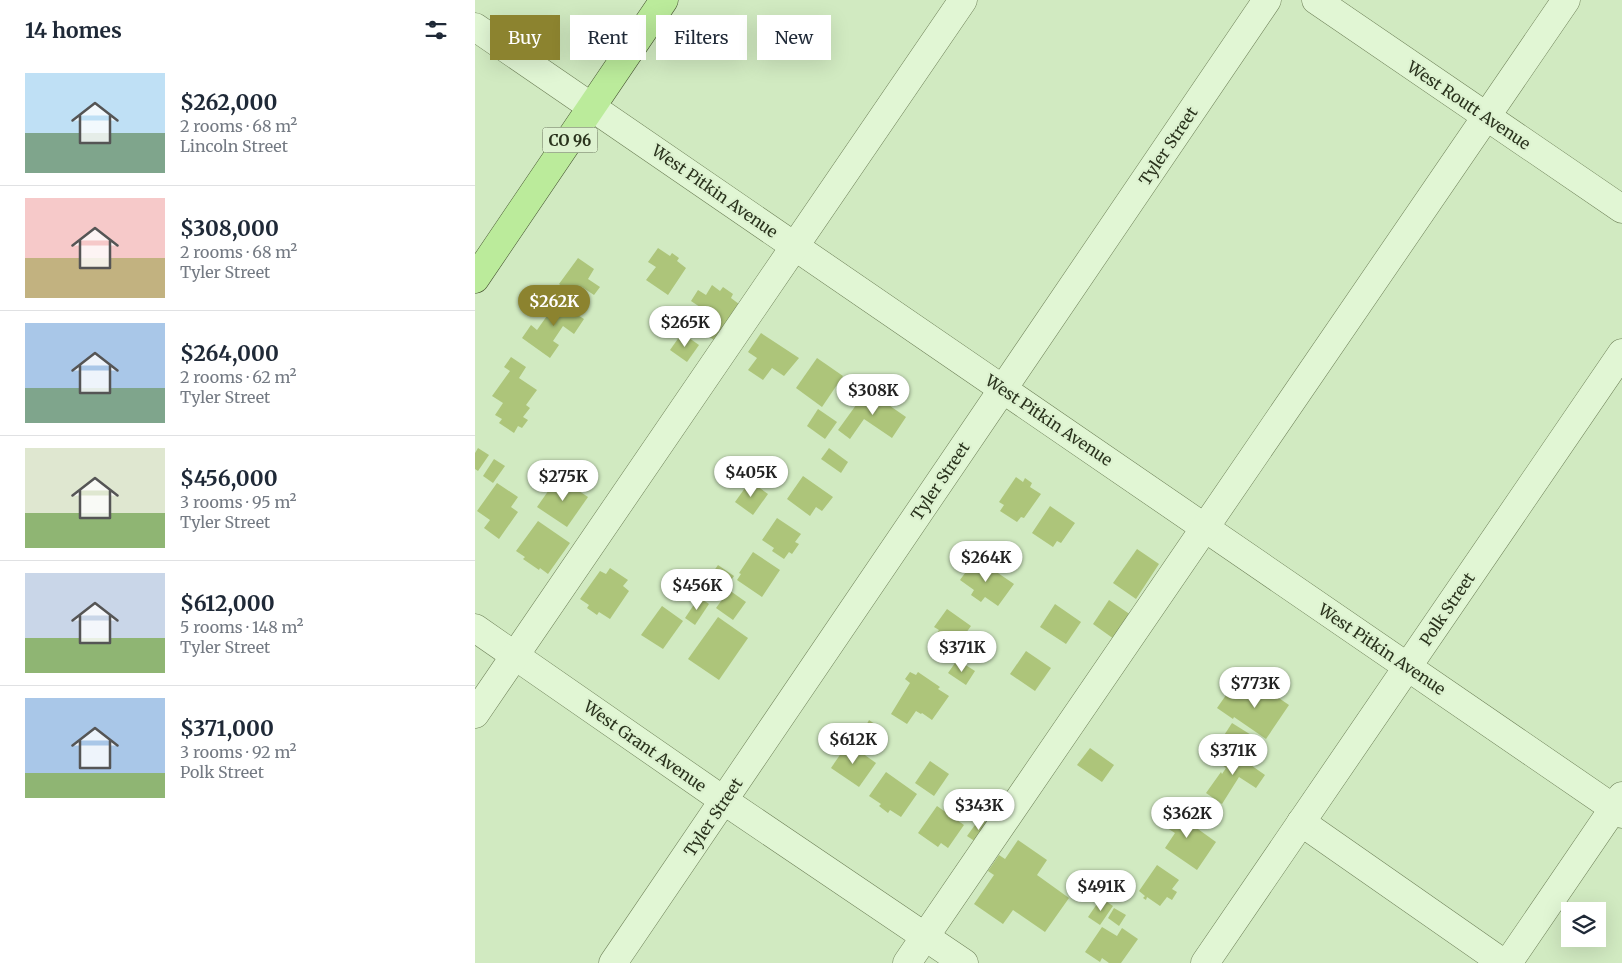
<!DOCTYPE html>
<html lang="en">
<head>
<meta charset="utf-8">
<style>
	:root { --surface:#fff; --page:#f2f2f3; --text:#1f2937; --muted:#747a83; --line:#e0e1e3; --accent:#8c832f }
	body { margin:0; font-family:Merriweather,serif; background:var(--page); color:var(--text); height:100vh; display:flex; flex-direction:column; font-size:19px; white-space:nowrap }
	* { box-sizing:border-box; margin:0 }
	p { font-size:16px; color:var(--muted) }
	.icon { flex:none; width:28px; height:28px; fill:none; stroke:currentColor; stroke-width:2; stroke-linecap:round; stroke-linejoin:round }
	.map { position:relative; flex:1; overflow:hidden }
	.panel { display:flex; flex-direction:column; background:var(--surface); width:475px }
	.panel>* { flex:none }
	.top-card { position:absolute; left:15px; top:15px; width:475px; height:45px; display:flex; gap:10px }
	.controls { position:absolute; left:1086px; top:902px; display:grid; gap:10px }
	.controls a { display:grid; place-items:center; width:45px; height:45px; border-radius:0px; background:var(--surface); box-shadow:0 5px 20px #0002; font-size:25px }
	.price { position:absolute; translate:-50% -42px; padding:0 11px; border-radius:18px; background:#fff; color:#222; font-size:16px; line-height:32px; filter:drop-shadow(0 1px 2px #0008) }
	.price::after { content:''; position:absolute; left:50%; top:30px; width:15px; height:11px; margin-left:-8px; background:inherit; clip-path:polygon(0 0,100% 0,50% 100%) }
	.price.current { background:var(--accent); color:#fff }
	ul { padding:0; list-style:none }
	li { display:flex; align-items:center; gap:15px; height:125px; padding:0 25px }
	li+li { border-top:1px solid var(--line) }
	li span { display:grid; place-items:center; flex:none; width:140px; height:100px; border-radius:0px; color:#555 }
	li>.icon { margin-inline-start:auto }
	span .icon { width:60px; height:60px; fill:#fffc; stroke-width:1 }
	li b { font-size:21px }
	h2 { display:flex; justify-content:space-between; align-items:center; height:60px; padding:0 25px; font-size:21px }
	.tag { padding:0 18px; border-radius:0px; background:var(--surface); box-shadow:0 5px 20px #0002; font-size:18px; line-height:45px }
	.tag.current { background:var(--accent); color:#fff }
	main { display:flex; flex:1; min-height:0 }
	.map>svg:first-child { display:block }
	.building { fill:#adc57a }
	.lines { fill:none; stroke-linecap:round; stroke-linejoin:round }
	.minor-casing { stroke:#70825a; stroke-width:29 }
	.major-casing { stroke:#43502e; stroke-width:29 }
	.minor { stroke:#e1f6d4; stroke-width:28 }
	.major { stroke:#bbeb9b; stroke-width:28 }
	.labels { text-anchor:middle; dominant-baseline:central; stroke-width:4.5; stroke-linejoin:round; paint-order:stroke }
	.shield { fill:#ddf2d0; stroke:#606c53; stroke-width:1 }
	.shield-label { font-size:15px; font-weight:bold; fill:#2a331d }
	.street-label { font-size:16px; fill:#2a331d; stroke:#ddf2d0 }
</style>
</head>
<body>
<main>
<section class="panel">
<h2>14 homes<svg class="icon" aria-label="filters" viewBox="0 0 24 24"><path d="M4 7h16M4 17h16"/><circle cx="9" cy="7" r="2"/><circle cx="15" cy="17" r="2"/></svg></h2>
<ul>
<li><span style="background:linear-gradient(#bfe0f5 60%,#7fa58c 0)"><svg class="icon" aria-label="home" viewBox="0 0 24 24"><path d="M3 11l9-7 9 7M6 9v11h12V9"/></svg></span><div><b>$262,000</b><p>2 rooms · 68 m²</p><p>Lincoln Street</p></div></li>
<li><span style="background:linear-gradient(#f6c9c9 60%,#c2b280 0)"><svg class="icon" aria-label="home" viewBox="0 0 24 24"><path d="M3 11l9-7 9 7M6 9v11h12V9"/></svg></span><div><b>$308,000</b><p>2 rooms · 68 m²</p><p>Tyler Street</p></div></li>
<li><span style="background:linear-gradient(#a9c7e8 65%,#7fa58c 0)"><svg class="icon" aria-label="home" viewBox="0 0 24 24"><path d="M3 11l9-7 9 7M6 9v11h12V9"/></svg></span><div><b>$264,000</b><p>2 rooms · 62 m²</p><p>Tyler Street</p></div></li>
<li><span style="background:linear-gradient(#dfe7d0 65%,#8fb573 0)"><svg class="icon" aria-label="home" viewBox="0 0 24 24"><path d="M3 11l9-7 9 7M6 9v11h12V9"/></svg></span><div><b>$456,000</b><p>3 rooms · 95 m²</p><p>Tyler Street</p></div></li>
<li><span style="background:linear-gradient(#c9d6e8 65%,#8fb573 0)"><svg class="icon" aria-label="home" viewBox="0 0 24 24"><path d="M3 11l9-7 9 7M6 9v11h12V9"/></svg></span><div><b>$612,000</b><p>5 rooms · 148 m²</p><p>Tyler Street</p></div></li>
<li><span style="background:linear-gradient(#a9c7e8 75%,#8fb573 0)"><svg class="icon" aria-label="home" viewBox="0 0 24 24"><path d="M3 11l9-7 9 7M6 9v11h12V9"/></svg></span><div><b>$371,000</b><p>3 rooms · 92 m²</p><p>Polk Street</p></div></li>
</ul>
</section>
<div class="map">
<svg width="1147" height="963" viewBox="0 0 1147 963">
	<rect width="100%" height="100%" fill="#d1eac1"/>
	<g class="building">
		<polygon points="183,248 195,256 197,253 204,258 202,261 211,268 193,295 171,280 181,267 173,262"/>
		<polygon points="103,258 119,269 113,279 125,287 119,295 107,287 101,296 84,284"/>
		<polygon points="237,285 245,291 248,287 258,294 256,298 264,304 239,340 223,329 234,313 216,301 223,290 231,295"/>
		<polygon points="86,296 101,307 98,312 109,319 99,334 88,326 78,341 84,345 75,358 47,338 56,325 62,330"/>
		<polygon points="207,333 224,345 212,362 195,350"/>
		<polygon points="286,333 324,358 309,376 297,368 288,380 273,370 282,358 273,352"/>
		<polygon points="36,357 51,367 44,378 62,390 51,405 55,408 48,417 53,420 47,428 43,426 39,433 24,423 27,419 20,415 28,403 17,396 35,371 29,367"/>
		<polygon points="342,358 368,376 347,407 321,388"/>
		<polygon points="392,390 431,417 417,438 389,419 375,439 363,430"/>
		<polygon points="343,409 362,422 350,439 332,426"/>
		<polygon points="3,448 14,455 3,471 0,469 0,453"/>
		<polygon points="354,448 373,462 366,473 346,459"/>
		<polygon points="19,459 30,466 18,483 8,476"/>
		<polygon points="328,476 358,497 347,511 341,507 335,516 312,499"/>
		<polygon points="83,477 113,497 92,527 62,507"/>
		<polygon points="541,477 548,482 550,478 557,483 555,487 566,494 549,518 546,517 542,522 525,511 529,505 524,502"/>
		<polygon points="275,481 293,494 278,515 260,502"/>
		<polygon points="22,483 43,497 36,507 43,512 24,539 9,528 15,520 2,511"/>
		<polygon points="575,506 600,523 586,543 582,541 578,547 557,533"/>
		<polygon points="302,518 326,534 320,542 324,544 317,554 314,552 309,559 297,551 299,548 287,540"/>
		<polygon points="63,521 95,543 73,574 65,568 64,570 48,559 50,557 41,551"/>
		<polygon points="662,549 684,564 661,599 638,583"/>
		<polygon points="278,552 305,570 287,597 262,580 266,574 264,573"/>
		<polygon points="501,558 539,584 523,606 510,597 506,602 496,595 499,590 485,580"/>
		<polygon points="243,565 259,576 252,586 236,575"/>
		<polygon points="135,568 153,580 148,586 154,591 135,619 124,612 122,615 112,608 114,605 105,599 125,571 131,574"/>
		<polygon points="254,590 271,602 258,620 241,608"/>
		<polygon points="224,597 234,604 220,625 210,618"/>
		<polygon points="634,600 656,615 639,639 618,624"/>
		<polygon points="580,604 606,622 591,644 565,627"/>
		<polygon points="187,606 208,621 188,649 166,635"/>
		<polygon points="472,609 496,626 475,655 456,642 464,630 459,627"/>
		<polygon points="243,617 273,638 244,680 213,659"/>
		<polygon points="551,651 576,668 560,691 535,674"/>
		<polygon points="480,663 487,667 489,664 500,671 491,685 473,673"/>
		<polygon points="435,672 441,675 443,672 465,687 463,689 474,696 457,720 447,713 446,714 441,711 432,724 416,714 435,683 430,679"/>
		<polygon points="779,681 814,705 791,739 759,717 758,719 742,708 756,688 768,696"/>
		<polygon points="394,720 410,731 400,750 384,739"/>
		<polygon points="757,723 789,743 778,761 746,740"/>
		<polygon points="373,743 401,763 384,787 356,768"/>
		<polygon points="615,748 639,765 627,782 602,765"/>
		<polygon points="753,749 790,775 781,788 764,777 747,804 731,793 746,772 747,774 751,768 744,763"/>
		<polygon points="455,761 474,774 459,796 440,783"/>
		<polygon points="411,772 442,794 426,817 415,810 413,813 404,806 406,804 394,796"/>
		<polygon points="699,805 712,814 709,819 741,842 722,870 690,848 700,833 686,824"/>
		<polygon points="462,806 489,825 473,848 466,843 463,847 443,833"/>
		<polygon points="505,818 517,826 504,844 492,836"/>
		<polygon points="543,840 572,860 562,875 594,898 570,932 538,910 528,924 499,904 519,875 513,871 524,855 530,859"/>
		<polygon points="682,865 704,880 697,889 702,892 697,900 692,897 685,906 672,897 671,900 668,898 670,896 664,891"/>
		<polygon points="626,898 638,906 625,925 613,917"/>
		<polygon points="639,908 651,915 644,926 633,918"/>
		<polygon points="627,927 642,936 647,928 663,939 646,963 634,963 627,958 625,962 610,952"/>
	</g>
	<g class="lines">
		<defs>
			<g id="minor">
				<polyline points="841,0 1147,209"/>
				<polyline points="0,27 1147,814"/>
				<polyline points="0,628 248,800 489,963"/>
				<polyline points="0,714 488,0"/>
				<polyline points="826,822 1028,963"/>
				<polyline points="138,963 792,0"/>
				<polyline points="432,963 1091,0"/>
				<polyline points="730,963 1147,353"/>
				<polyline points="1033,963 1147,796"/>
			</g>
			<polyline id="major" points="0,279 189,0"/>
		</defs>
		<use href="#minor" class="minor-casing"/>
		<use href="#major" class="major-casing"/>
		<use href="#minor" class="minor"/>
		<use href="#major" class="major"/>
	</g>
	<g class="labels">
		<rect class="shield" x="67.5" y="127.5" width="55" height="25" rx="4"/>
		<g class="shield-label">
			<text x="95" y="140">CO 96</text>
		</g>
		<g class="street-label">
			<text transform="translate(994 105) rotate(34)">West Routt Avenue</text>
			<text transform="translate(693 146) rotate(-56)">Tyler Street</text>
			<text transform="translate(240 191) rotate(35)">West Pitkin Avenue</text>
			<text transform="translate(574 420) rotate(34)">West Pitkin Avenue</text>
			<text transform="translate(465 481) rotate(-56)">Tyler Street</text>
			<text transform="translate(972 609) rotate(-56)">Polk Street</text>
			<text transform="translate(907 649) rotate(34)">West Pitkin Avenue</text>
			<text transform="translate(170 746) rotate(35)">West Grant Avenue</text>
			<text transform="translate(238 817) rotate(-56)">Tyler Street</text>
		</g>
	</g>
</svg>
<div class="controls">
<a><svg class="icon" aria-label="layers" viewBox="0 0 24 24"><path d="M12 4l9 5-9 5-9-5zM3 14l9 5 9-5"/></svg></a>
</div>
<b class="price current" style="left:79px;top:327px">$262K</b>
<b class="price" style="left:210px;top:348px">$265K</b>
<b class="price" style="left:398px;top:416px">$308K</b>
<b class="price" style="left:276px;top:498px">$405K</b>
<b class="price" style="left:88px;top:502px">$275K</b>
<b class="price" style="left:511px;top:583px">$264K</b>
<b class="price" style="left:222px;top:611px">$456K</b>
<b class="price" style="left:487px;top:673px">$371K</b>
<b class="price" style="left:780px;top:709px">$773K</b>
<b class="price" style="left:378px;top:765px">$612K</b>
<b class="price" style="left:758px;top:776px">$371K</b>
<b class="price" style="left:504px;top:831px">$343K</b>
<b class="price" style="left:712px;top:839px">$362K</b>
<b class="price" style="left:626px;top:912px">$491K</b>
<div class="top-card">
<a class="tag current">Buy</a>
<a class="tag">Rent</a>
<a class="tag">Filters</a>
<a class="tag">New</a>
</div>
</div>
</main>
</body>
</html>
